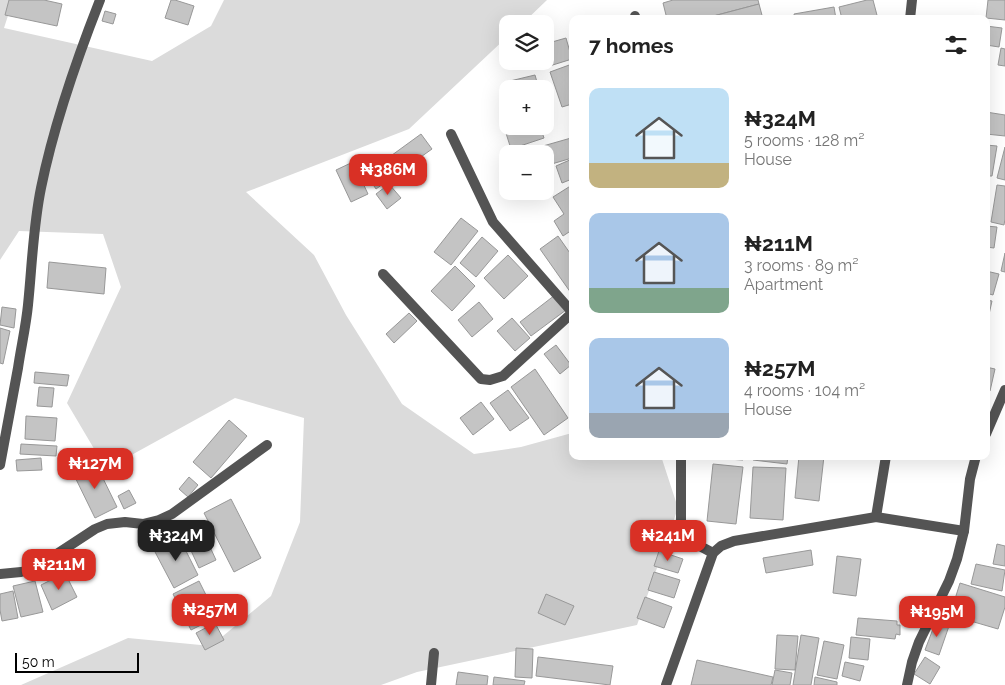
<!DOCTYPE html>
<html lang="en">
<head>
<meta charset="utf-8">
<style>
	:root { --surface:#fff; --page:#f2f2f2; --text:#222; --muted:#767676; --accent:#d93025 }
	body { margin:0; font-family:Raleway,sans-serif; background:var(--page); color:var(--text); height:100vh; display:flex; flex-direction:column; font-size:19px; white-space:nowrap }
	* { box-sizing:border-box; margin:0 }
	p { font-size:16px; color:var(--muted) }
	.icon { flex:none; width:28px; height:28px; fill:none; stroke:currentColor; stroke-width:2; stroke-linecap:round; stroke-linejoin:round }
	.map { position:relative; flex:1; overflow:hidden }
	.drawer { position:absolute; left:569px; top:15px; width:421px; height:445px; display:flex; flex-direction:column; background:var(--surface); border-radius:10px; box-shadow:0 5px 20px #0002 }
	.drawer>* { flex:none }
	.tools { position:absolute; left:499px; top:15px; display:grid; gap:10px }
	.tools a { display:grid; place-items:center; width:55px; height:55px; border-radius:10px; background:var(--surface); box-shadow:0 5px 20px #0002; font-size:25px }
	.scale { position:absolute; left:15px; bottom:12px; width:124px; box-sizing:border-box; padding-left:5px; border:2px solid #000; border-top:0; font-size:14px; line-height:18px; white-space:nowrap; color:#000; -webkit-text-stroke:4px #fff; paint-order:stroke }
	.price { position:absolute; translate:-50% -42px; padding:0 11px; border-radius:10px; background:var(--accent); color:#fff; font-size:16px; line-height:32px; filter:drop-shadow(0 1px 2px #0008) }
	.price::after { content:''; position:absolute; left:50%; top:30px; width:15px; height:11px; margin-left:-8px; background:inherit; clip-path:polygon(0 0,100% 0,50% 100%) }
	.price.active { background:#222; color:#fff }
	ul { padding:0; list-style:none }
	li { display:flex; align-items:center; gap:15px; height:125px; padding:0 20px }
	li span { display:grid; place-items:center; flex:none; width:140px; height:100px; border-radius:10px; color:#555 }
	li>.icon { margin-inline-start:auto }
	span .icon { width:60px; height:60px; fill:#fffc; stroke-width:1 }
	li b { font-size:21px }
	h2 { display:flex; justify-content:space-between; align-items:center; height:60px; padding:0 20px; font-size:21px }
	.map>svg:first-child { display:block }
	.green { fill:#dbdbdb }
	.building { fill:#c4c4c4; stroke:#989898 }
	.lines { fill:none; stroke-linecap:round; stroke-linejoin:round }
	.street { stroke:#545454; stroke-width:10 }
</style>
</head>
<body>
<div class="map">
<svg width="1005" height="685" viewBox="0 0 1005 685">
	<rect width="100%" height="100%" fill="#fff"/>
	<polygon class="green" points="0,0 13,0 4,28 152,61 211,26 224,0 547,0 522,24 508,24 507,37 409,129 246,192 314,255 346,315 402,404 474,454 521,447 572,433 572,456 661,456 678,508 637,625 417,672 381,685 21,685 128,638 211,646 271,596 300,522 304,418 235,398 106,469 67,403 121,287 103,234 19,231 0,260"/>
	<g class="building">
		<polygon points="9,0 44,0 62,4 57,26 5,15"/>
		<polygon points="171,0 175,0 194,6 188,25 165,18"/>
		<polygon points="673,0 758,0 759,4 702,19 667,19 663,3"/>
		<polygon points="867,0 873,0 878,19 842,19 839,7"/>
		<polygon points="988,0 1005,0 1005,20 986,18"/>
		<polygon points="759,4 763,19 702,19"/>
		<polygon points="834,7 836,19 795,19 794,14"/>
		<polygon points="105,11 116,14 113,24 102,21"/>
		<polygon points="986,26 1002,28 999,47 986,45"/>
		<polygon points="566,38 572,59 543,68 541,61 545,61 545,44"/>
		<polygon points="1001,48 1005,49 1005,66 998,65"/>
		<polygon points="522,61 536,61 537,64 526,69"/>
		<polygon points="572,64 572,104 562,107 550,72"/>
		<polygon points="535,75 539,89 512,89 510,81"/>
		<polygon points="986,112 1005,115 1005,136 986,134"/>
		<polygon points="518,126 540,126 544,138 511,149 505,130"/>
		<polygon points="421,134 432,149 376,189 366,174"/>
		<polygon points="571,138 572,144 572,158 545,166 545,154 538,154 536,148"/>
		<polygon points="986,145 997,146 992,176 986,176"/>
		<polygon points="1005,147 1005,180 997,178"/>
		<polygon points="572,159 572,179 562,183 556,166"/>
		<polygon points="353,162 368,194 351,202 336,170"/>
		<polygon points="389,184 401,198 387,209 376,194"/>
		<polygon points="572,185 572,230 563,236 554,221 564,214 553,197"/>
		<polygon points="997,185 1005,186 1005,219 1004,225 991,222"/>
		<polygon points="461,218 478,231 451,265 434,252"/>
		<polygon points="986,226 997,227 994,248 986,247"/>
		<polygon points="558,236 572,256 572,292 571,293 540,249"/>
		<polygon points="482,237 498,251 476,277 460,263"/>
		<polygon points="1005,253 1005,272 1001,271"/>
		<polygon points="508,255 528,276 504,299 484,278"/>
		<polygon points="49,262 106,268 104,294 47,288"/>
		<polygon points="455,266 475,286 452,311 431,291"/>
		<polygon points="986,271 999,274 993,295 986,293"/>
		<polygon points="555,295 566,310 531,336 520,322"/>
		<polygon points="986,300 992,301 988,319 986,318"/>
		<polygon points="479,302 493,319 472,337 458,320"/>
		<polygon points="2,307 16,309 14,328 0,325"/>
		<polygon points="409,313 417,321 394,343 386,334"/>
		<polygon points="512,318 530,338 515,351 497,331"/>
		<polygon points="0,328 10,331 3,364 0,363"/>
		<polygon points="556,345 571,365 560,374 544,354"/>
		<polygon points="986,367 995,369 990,391 986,391"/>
		<polygon points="535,369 568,418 544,435 511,387"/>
		<polygon points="35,372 69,375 67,386 34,383"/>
		<polygon points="39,387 54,388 52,407 37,406"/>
		<polygon points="508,390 529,418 510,431 490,403"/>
		<polygon points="481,402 494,419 473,435 460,418"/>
		<polygon points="26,416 57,418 55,441 25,439"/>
		<polygon points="229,420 247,436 211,478 193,462"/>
		<polygon points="21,444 57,446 56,456 20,454"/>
		<polygon points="697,456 743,456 743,460 696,457"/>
		<polygon points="753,456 788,456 787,464 753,460"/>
		<polygon points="799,456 824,456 819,501 795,498"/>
		<polygon points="41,458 42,470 17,471 16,460"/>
		<polygon points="95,462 117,507 95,518 73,473"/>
		<polygon points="713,464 743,467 736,524 707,521"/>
		<polygon points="753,467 786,468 783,520 750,518"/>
		<polygon points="189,477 198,485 188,497 179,489"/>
		<polygon points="129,490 136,503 124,509 118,496"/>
		<polygon points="231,499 261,558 234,572 204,513"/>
		<polygon points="199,523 216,560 199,568 182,531"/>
		<polygon points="179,537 198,575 174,588 154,550"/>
		<polygon points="997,544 1005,546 1005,566 993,564"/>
		<polygon points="811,550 813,565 766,573 763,558"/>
		<polygon points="659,551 683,559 678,573 654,566"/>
		<polygon points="837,556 861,559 856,596 833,593"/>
		<polygon points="976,564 1005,570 1002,591 971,584"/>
		<polygon points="654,572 680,580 674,598 648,590"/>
		<polygon points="65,573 77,597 52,610 41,585"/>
		<polygon points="35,581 43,612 21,617 13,586"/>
		<polygon points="199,581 217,617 191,630 173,594"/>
		<polygon points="960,583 1005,597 1005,607 998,629 950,615"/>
		<polygon points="13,591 18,618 2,621 0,610 0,594"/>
		<polygon points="546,594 574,606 565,625 538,613"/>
		<polygon points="645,597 672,607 664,628 637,618"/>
		<polygon points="858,618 897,621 897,625 900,625 900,635 896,634 895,639 856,635"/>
		<polygon points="936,621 949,626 939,655 925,650"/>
		<polygon points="215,623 224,640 205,650 196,633"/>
		<polygon points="777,635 798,636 795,670 775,669"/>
		<polygon points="801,635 819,638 811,685 793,685"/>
		<polygon points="851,637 870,639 868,660 849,658"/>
		<polygon points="824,641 844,645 837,679 817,675"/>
		<polygon points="516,648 533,649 532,678 515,677"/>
		<polygon points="538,657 613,666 610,685 536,676"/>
		<polygon points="925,657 940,667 930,684 914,674"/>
		<polygon points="697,660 773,677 771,685 691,685"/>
		<polygon points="845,662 864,666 860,681 842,676"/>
		<polygon points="775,670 792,673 790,685 772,685"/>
		<polygon points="458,672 488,676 487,685 456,685"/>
		<polygon points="494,677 525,681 524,685 493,685"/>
		<polygon points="815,677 837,682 837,685 814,685"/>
	</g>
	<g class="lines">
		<g class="street">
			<polyline points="635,16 636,19"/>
			<polyline points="910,19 912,0"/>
			<polyline points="451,134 493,222 572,312"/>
			<polyline points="383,274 481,379 490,380 503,376 572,313"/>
			<polyline points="986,434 1005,390"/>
			<polyline points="681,456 681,534 686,541 696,544 713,553"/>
			<path d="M0 465C6 433 12 401 18 368 21 347 26 326 28 305 32 266 33 227 41 188 54 124 76 61 100 0"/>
			<polyline points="876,517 886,456"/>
			<polyline points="0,574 21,572 34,569 95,529 107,524 125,522 143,524 159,520 172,514 267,445"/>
			<polyline points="431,685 434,653"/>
			<polyline points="666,685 713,553 721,546 734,541 876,517 964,531"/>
			<polyline points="907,685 912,662 919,642 949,581 957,559 964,531 970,479 976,456"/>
		</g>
	</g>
</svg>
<div class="tools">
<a><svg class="icon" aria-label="layers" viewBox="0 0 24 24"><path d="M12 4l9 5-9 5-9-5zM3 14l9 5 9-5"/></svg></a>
<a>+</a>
<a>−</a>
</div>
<div class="scale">50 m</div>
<b class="price" style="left:388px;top:196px">₦386M</b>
<b class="price" style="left:95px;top:490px">₦127M</b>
<b class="price active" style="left:176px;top:562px">₦324M</b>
<b class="price" style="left:668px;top:562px">₦241M</b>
<b class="price" style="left:59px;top:591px">₦211M</b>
<b class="price" style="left:210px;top:636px">₦257M</b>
<b class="price" style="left:937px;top:638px">₦195M</b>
<section class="drawer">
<h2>7 homes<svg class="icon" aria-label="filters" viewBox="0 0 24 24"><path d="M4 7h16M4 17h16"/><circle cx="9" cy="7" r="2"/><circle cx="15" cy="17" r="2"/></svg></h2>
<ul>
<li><span style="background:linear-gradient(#bfe0f5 75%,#c2b280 0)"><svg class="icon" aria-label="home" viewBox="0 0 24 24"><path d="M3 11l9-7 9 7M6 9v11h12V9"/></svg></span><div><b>₦324M</b><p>5 rooms · 128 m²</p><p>House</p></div></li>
<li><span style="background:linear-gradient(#a9c7e8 75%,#7fa58c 0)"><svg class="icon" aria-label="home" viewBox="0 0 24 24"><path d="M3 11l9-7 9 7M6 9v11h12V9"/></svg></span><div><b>₦211M</b><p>3 rooms · 89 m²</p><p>Apartment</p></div></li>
<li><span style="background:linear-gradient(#a9c7e8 75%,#9aa5b1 0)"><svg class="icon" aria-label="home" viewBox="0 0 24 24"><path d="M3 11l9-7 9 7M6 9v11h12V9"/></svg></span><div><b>₦257M</b><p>4 rooms · 104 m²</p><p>House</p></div></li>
</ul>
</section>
</div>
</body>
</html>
